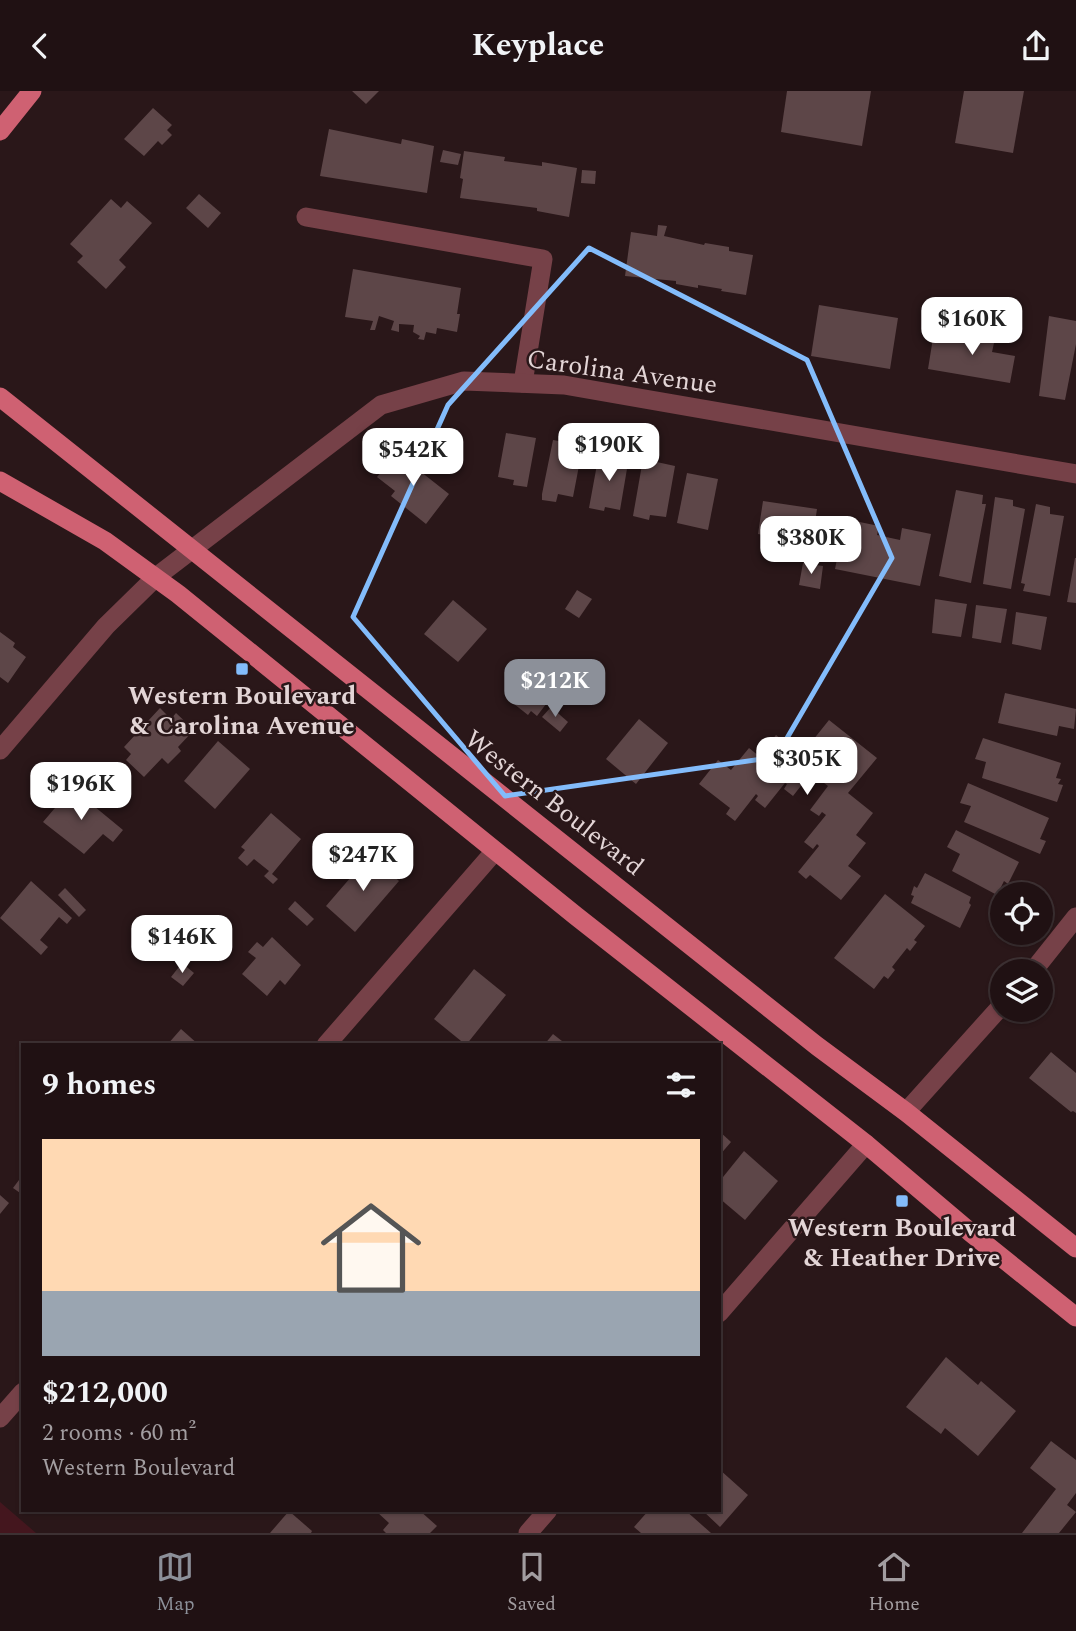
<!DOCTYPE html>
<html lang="en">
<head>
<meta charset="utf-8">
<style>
	:root { --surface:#201113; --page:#2d1f21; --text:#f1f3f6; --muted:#a29da0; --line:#3d3133; --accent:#8c9099 }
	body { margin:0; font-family:Spectral,serif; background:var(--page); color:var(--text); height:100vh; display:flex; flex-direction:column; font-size:26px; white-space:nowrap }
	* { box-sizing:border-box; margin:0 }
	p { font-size:23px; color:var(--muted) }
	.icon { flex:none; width:38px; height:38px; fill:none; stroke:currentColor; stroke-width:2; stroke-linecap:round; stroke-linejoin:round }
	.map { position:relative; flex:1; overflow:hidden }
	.sheet { position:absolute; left:21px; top:952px; width:700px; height:469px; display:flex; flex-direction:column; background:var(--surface); border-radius:0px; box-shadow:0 2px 5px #0004,0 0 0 2px var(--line) }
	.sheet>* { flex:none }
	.tools { position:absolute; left:990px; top:791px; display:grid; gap:14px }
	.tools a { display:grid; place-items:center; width:63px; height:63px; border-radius:50%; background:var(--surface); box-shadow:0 2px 5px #0004,0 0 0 2px var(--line); font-size:35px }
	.price { position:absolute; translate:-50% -60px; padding:0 16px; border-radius:14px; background:#fff; color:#222; font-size:23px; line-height:46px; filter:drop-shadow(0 2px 4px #0008) }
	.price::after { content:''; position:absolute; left:50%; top:42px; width:21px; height:16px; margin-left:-10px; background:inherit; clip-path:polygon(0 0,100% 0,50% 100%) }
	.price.selected { background:var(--accent); color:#fff }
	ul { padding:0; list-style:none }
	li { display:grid; align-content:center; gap:14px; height:371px; padding:0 21px }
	li span { display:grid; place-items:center; height:217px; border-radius:0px; color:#555 }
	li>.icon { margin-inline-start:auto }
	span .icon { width:126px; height:126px; fill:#fffc; stroke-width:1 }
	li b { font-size:30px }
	h2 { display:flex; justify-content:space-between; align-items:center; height:84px; padding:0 21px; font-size:30px }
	header { display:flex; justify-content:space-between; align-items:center; height:91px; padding:0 21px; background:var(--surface); font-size:32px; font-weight:700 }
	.dock { display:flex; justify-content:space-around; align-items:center; height:98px; border-top:2px solid var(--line); background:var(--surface); font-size:19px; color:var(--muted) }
	.dock a { display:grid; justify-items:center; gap:4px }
	.dock .selected { color:var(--accent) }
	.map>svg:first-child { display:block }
	.green { fill:#44161e }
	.building { fill:#5d4648 }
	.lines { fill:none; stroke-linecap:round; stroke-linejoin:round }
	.minor { stroke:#764148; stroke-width:19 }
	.primary { stroke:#cf6172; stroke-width:19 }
	.marked { fill:none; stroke:#83bcfb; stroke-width:5; stroke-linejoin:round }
	.poi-dot { fill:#83bcfb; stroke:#2a1719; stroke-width:2.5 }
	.labels { text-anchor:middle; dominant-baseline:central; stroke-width:5; stroke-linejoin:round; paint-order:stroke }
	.street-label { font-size:26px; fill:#e3d5d6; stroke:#2a1719 }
	.poi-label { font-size:26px; font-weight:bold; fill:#e3d5d6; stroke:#2a1719 }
</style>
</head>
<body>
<header><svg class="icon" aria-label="back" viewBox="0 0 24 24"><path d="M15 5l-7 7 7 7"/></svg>Keyplace<svg class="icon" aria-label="share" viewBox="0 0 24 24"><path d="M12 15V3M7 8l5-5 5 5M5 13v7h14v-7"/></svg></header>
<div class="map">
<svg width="1076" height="1442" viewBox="0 0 1076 1442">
	<rect width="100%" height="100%" fill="#2a1719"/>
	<polygon class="green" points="0,1411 36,1442 0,1442"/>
	<g class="building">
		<polygon points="352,0 379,0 366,13"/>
		<polygon points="787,0 871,0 862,55 781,41"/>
		<polygon points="964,0 1024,0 1013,62 955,52"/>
		<polygon points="153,17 172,34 167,39 172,44 162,54 158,50 144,65 124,48"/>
		<polygon points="329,38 401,53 402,48 434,55 427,102 320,85"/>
		<polygon points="443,59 461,63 458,74 440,71"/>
		<polygon points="464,60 505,66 504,70 542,75 542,71 577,77 569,126 537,120 537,117 460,107 463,88 460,87"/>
		<polygon points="582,79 596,80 595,93 581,92"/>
		<polygon points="199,103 221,122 208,137 186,117"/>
		<polygon points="111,108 121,117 127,110 152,132 119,169 126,176 106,198 77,171 83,165 70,153"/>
		<polygon points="658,134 667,135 664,145 704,154 705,152 729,156 729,160 753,164 746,204 721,200 722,198 698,194 698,197 676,193 676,190 625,185 631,141 657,145"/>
		<polygon points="353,178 461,197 457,223 460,223 457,241 437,237 436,243 426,241 424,249 418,248 420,245 413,241 414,234 399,233 399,241 391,239 394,230 379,225 375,239 370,239 373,230 345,226"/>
		<polygon points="819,214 898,227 890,278 811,265"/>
		<polygon points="1049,225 1076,230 1076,253 1065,309 1039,305"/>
		<polygon points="960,237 996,243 992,261 1015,265 1010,292 928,278 933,247 958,251"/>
		<polygon points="506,342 536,347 527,396 513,394 514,389 498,386"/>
		<polygon points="553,349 581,354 582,359 573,406 558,403 556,411 542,409 542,403"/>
		<polygon points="397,362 449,403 426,433 391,405 395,400 377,386"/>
		<polygon points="614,363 629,366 620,419 605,416 604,420 589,417 598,368 612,370"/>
		<polygon points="643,368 675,375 666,426 650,424 649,429 633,425"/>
		<polygon points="687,382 718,388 708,439 677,432"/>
		<polygon points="956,399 983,404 982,413 986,413 971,492 939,485"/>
		<polygon points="995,406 1013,409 1013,415 1025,418 1011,498 983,493"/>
		<polygon points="763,410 817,418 814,438 803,437 800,458 788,457 789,448 758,443"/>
		<polygon points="1036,413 1050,416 1050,423 1064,425 1050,505 1023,500 1025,493 1021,492"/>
		<polygon points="845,428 879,435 877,444 900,449 902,437 931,443 920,495 835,478"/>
		<polygon points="1075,467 1076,467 1076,512 1067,511"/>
		<polygon points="803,472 823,475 820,498 799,494"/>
		<polygon points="577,499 592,508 579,527 565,518"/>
		<polygon points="935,508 967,513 961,546 932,542"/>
		<polygon points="453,509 487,538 458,571 424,543"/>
		<polygon points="976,514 1007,518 1001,552 972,547"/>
		<polygon points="1016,521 1047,526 1041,559 1012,553"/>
		<polygon points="0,541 15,552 13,556 26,566 8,592 0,586"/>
		<polygon points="538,573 562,592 537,625 531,620 528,624 509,609"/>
		<polygon points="1005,602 1076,618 1074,638 1059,635 1057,645 998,632"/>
		<polygon points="551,616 568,631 560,641 542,626"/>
		<polygon points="160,617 171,628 176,622 194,639 178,656 181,660 168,673 162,667 144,686 126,669 131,663 124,656"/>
		<polygon points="639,628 668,652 636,693 606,668"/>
		<polygon points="829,629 877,667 848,702 873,722 856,744 866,752 848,775 861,785 841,809 810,784 806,788 798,781 819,755 817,753 813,758 804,751 826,724 822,721 819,725 810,719 828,695 811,682 793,705 784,698 787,693 785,692 765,717 755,709 758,705 756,703 735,730 726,723 730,717 699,693 718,669 731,679 749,657 759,665 776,644 801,664"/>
		<polygon points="983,647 1061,672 1056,687 1061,688 1058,693 1063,694 1057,711 982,687 986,671 975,668"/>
		<polygon points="218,650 250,678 215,718 184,690"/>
		<polygon points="968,692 1049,727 1040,748 1046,750 1040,763 964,731 971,715 960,712"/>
		<polygon points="72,697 123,739 113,751 103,743 84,763 43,731"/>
		<polygon points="271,722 301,748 272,783 278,788 273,793 264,785 269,780 254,768 247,775 238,767 245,759 241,756"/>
		<polygon points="956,739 1019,771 1008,793 1004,790 997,804 952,780 960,763 947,756"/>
		<polygon points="370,764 399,790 355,841 326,815"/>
		<polygon points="925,782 971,806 969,812 971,814 960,837 911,812 914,805 911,804 914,795 917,797"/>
		<polygon points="31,790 72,827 67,833 59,826 40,849 48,856 41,864 0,827"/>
		<polygon points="65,797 86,819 79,826 58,804"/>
		<polygon points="885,803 925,835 914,849 917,851 910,860 907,857 892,876 895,879 888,888 884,885 874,898 834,867"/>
		<polygon points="295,810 314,828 307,835 288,818"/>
		<polygon points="272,846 301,874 285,894 280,889 267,905 242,883 256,867 248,861 257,851 263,856"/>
		<polygon points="182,872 194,882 183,895 171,886"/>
		<polygon points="474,878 506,904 466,954 434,928"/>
		<polygon points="181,938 199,954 167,954"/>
		<polygon points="553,943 567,954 544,954"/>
		<polygon points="1051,961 1076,982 1076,1022 1073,1020 1071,1021 1029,987"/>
		<polygon points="719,1040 731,1051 719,1065"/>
		<polygon points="744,1060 778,1090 745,1129 719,1107 719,1091"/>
		<polygon points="19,1089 23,1092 23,1104 13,1097"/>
		<polygon points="0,1104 9,1112 0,1123"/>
		<polygon points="946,1266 978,1294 981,1290 1016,1320 978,1365 945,1337 941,1343 906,1316"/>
		<polygon points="1051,1350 1076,1369 1076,1402 1067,1414 1076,1421 1059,1442 1022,1442 1056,1398 1030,1377"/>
		<polygon points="719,1378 748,1404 720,1436 702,1419 719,1419"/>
		<polygon points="378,1419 419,1419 437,1435 430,1442 386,1442 383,1439 389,1432 377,1421"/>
		<polygon points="649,1419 685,1419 711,1442 641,1442 634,1436"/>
		<polygon points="289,1420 312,1440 311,1442 270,1442"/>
	</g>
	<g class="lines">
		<g class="minor">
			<polyline points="306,126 543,168 523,292"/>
			<polyline points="0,659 106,535 156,486 381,314 464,290 564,294 1076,383"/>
			<polyline points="1033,880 1076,826"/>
			<polyline points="326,954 495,760"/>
			<polyline points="906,1021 1003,913"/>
			<polyline points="719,1222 866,1053"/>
			<polyline points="0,1327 23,1301"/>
			<polyline points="528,1442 548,1419"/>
		</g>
		<g class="primary">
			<polyline points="0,40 32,0"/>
			<polyline points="0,306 817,955 906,1021 1076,1157"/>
			<polyline points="0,390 105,450 178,503 576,825 866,1053 970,1141 1076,1226"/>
		</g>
	</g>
	<path class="marked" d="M589 157 807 269 892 467 776 666 505 705 353 526 448 314Z"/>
	<g class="poi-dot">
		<rect x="235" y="571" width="14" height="14" rx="3.5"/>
		<rect x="895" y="1103" width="14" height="14" rx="3.5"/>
	</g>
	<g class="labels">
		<g class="street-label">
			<text transform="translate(622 281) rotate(8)">Carolina Avenue</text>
			<text transform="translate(554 712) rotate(38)">Western Boulevard</text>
		</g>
		<g class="poi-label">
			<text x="242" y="605">Western Boulevard<tspan x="242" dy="30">&amp; Carolina Avenue</tspan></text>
			<text x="902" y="1137">Western Boulevard<tspan x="902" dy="30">&amp; Heather Drive</tspan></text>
		</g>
	</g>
</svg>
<div class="tools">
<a><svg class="icon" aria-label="locate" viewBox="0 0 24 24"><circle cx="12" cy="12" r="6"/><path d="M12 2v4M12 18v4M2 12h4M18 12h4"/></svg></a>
<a><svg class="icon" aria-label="layers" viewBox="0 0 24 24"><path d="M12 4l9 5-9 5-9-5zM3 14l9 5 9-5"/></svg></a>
</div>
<b class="price" style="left:972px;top:266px">$160K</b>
<b class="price" style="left:609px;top:392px">$190K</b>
<b class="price" style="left:413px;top:397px">$542K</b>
<b class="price" style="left:811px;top:485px">$380K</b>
<b class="price selected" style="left:555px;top:628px">$212K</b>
<b class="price" style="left:807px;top:706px">$305K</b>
<b class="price" style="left:81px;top:731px">$196K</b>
<b class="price" style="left:363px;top:802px">$247K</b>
<b class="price" style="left:182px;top:884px">$146K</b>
<section class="sheet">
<h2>9 homes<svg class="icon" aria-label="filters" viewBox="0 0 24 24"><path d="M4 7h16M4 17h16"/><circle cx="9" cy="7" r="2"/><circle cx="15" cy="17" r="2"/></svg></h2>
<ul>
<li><span style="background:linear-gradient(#ffd9b3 70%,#9aa5b1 0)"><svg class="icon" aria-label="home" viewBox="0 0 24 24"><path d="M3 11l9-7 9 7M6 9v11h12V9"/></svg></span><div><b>$212,000</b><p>2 rooms · 60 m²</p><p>Western Boulevard</p></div></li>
</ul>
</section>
</div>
<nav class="dock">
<a class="selected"><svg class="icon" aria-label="map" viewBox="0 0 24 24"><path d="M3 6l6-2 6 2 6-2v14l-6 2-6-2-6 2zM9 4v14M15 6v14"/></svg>Map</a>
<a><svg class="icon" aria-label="saved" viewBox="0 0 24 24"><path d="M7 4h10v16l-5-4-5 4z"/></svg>Saved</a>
<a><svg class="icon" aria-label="home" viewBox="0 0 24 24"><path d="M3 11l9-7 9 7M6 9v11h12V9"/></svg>Home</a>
</nav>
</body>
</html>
